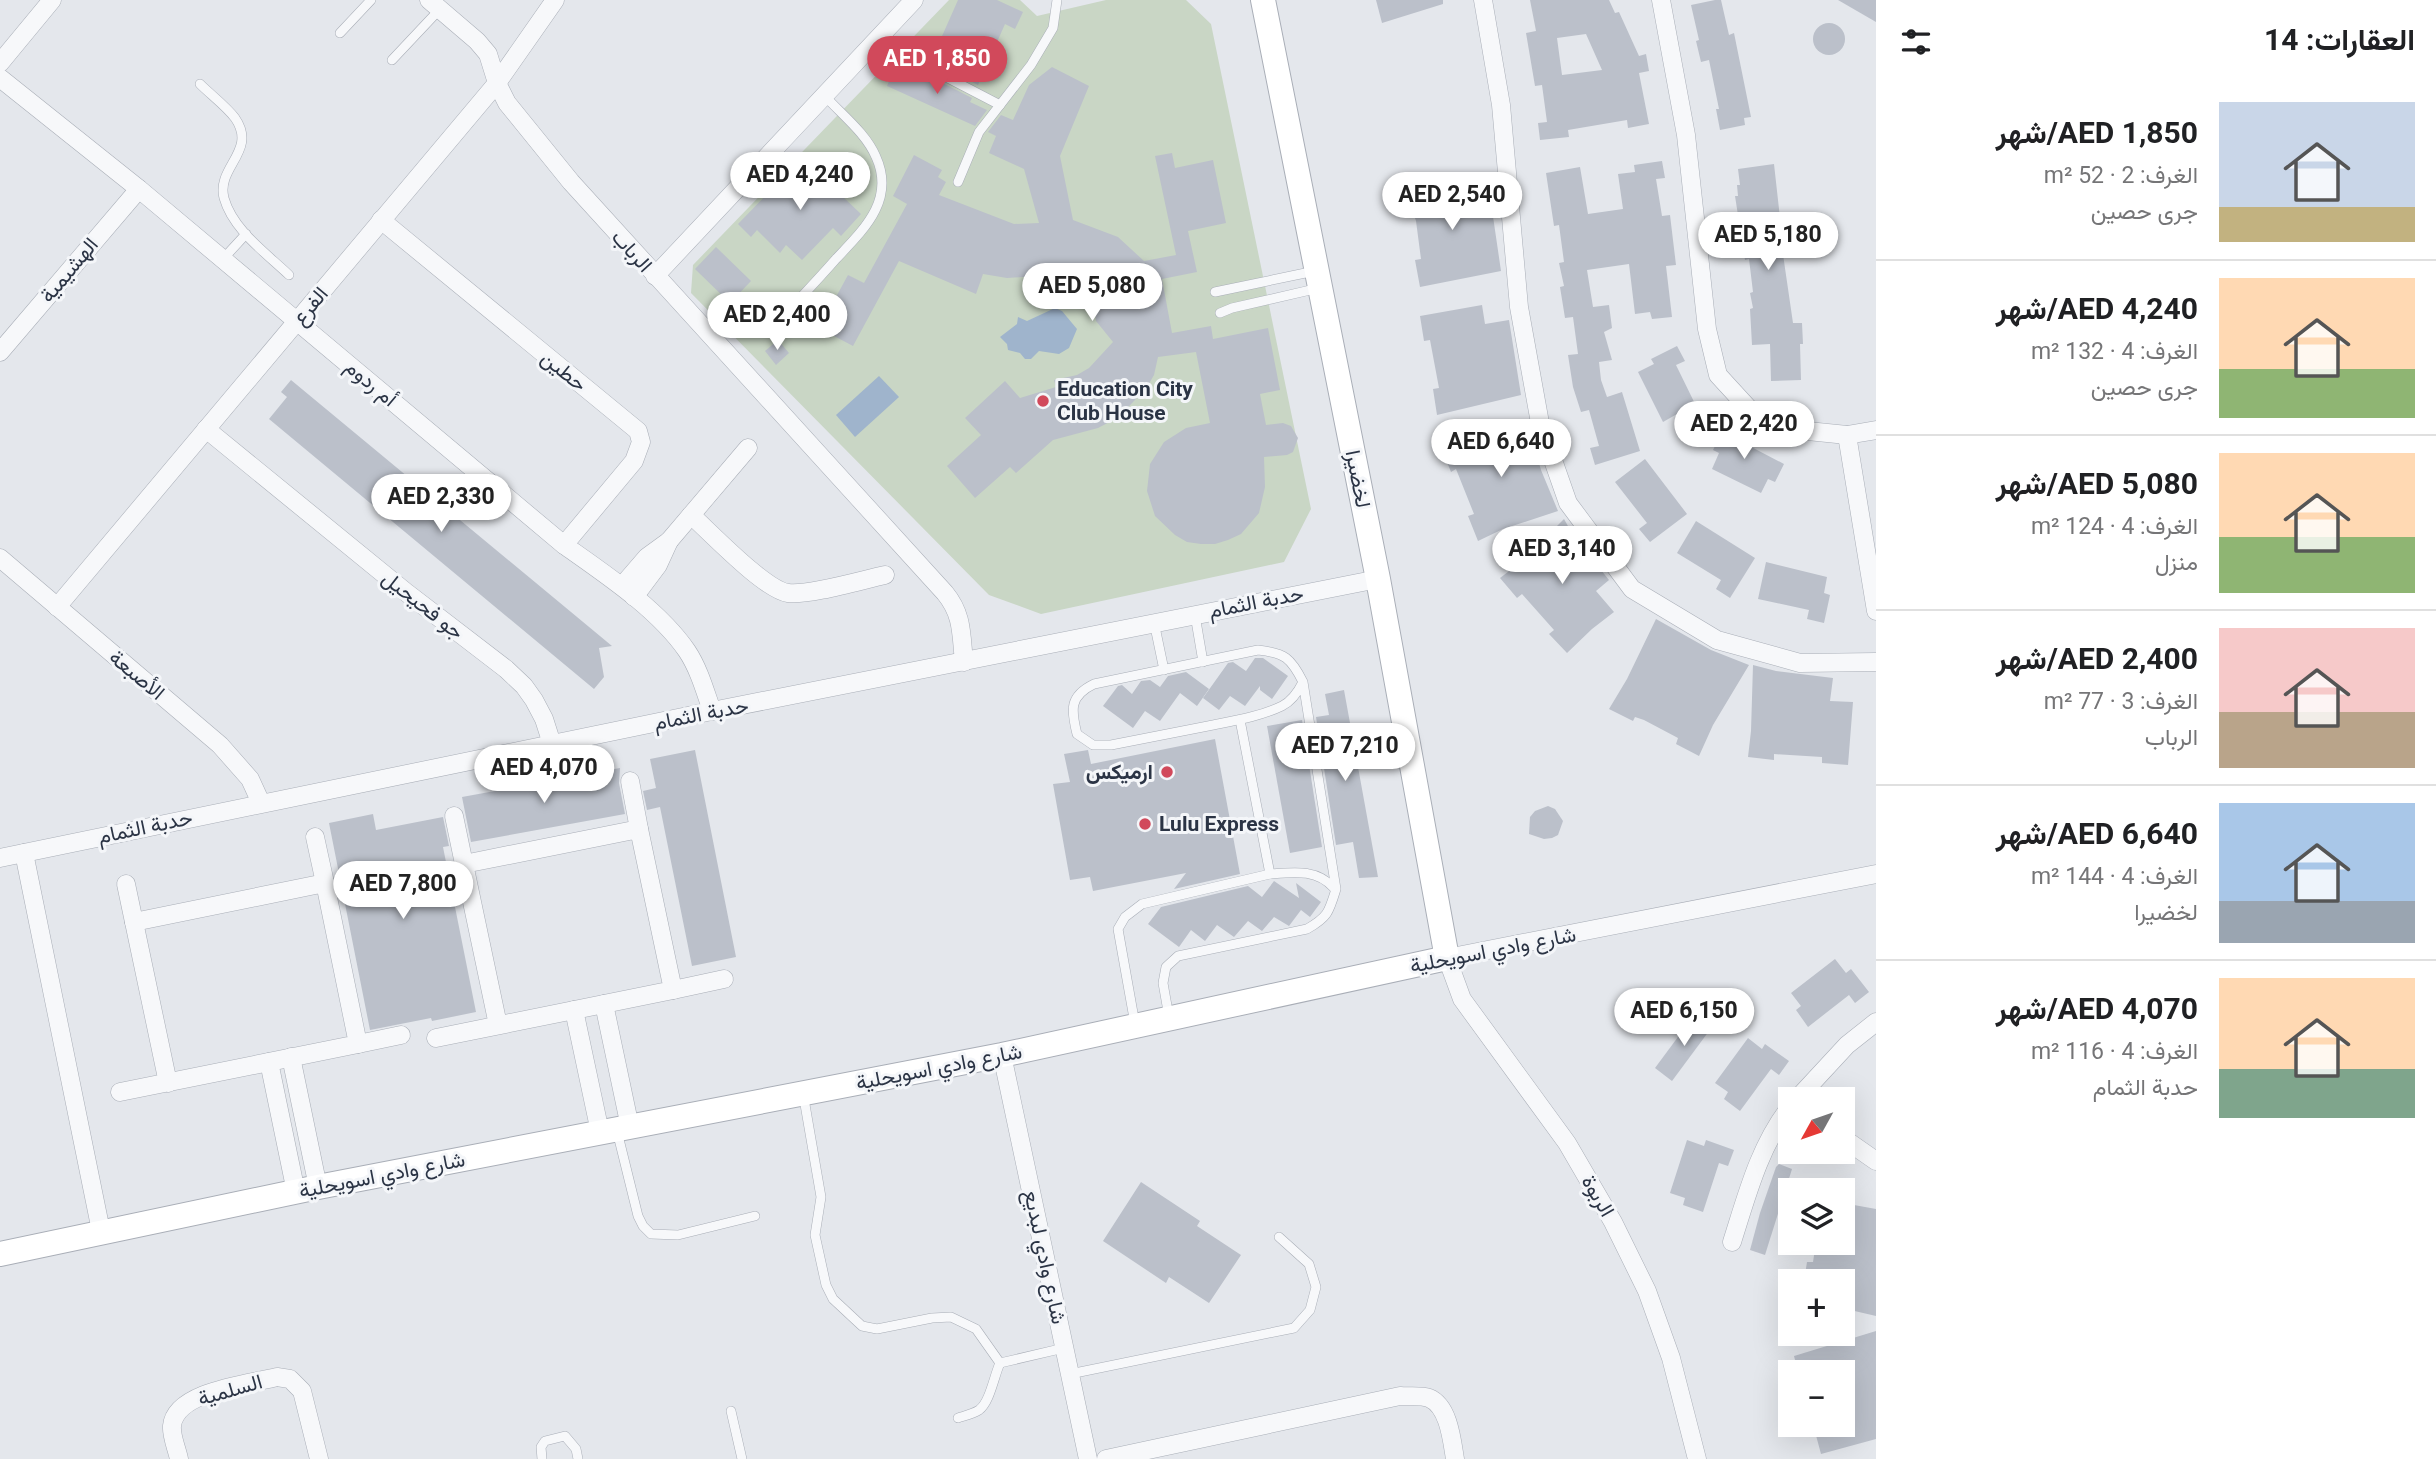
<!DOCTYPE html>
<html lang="ar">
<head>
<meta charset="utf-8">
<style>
	:root { --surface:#fff; --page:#f6f6f6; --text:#202124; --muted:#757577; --line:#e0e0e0; --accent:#d1495b }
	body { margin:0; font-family:Roboto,Vazirmatn,sans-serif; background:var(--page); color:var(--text); direction:rtl; height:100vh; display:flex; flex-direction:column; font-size:26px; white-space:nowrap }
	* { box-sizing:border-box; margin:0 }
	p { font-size:23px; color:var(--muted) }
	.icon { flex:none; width:38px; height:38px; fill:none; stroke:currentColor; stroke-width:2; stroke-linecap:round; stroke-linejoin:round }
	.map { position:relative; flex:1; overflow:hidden; direction:ltr }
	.sheet { display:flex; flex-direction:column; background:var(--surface); width:560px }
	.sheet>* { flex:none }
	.needle { width:46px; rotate:230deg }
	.tools { position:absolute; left:1778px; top:1087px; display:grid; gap:14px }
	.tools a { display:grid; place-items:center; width:77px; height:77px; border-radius:0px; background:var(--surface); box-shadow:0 7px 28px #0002; font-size:35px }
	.price { position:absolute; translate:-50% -60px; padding:0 16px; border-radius:24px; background:#fff; color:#222; font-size:23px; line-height:46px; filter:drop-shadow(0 2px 4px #0008) }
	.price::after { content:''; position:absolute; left:50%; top:42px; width:21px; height:16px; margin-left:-10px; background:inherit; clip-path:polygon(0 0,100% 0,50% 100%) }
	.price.selected { background:var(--accent); color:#fff }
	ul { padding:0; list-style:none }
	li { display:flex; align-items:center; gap:21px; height:175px; padding:0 21px }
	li+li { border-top:2px solid var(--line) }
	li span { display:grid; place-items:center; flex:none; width:196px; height:140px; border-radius:0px; color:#555 }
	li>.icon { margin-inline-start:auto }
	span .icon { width:84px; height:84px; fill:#fffc; stroke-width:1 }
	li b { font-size:30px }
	h2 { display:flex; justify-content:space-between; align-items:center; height:84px; padding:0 21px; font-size:30px }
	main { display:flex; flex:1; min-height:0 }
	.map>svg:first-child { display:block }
	.green { fill:#c9d6c5 }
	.water { fill:#9fb4cc }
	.building { fill:#bbc0ca; fill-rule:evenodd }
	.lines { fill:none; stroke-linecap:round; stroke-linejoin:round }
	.lane-casing { stroke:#a9aeb7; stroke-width:10 }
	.street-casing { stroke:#a9aeb7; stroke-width:19 }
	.secondary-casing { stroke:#a9aeb7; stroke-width:26 }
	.lane { stroke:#f7f8fa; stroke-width:9 }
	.street { stroke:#f7f8fa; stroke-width:18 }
	.secondary { stroke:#fff; stroke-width:24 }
	.poi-dot { fill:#d1495b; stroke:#f4f6f9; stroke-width:2.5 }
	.labels { text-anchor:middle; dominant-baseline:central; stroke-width:6; stroke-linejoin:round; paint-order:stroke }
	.street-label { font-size:21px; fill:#2b3445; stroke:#f4f6f9 }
	.poi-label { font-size:21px; font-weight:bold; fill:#2b3445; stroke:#f4f6f9; text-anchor:start }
</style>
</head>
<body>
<main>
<section class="sheet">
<h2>العقارات: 14<svg class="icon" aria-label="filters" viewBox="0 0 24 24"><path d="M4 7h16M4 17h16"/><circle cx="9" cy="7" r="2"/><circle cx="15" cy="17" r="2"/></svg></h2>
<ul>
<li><span style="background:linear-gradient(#c9d6e8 75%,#c2b280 0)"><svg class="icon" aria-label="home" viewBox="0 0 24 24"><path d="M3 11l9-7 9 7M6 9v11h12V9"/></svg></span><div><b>AED 1,850/شهر</b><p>الغرف: 2 · 52 m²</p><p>جرى حصين</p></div></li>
<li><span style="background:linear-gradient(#ffd9b3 65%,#8fb573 0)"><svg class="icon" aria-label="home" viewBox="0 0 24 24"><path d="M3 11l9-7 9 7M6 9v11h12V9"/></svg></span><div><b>AED 4,240/شهر</b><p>الغرف: 4 · 132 m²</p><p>جرى حصين</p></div></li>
<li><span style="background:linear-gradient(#ffd9b3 60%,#8fb573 0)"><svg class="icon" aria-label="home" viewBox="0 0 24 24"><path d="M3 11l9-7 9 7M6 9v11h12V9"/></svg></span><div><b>AED 5,080/شهر</b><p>الغرف: 4 · 124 m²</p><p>منزل</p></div></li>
<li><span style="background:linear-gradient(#f6c9c9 60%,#b9a48a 0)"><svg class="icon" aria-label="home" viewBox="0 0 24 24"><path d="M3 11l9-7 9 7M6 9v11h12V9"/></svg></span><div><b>AED 2,400/شهر</b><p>الغرف: 3 · 77 m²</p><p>الرباب</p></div></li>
<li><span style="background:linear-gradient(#a9c7e8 70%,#9aa5b1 0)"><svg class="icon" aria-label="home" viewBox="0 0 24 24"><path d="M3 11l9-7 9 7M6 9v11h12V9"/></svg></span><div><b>AED 6,640/شهر</b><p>الغرف: 4 · 144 m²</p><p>لخضيرا</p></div></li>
<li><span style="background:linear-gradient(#ffd9b3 65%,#7fa58c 0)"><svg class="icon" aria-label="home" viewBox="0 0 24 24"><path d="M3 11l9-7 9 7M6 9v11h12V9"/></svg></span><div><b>AED 4,070/شهر</b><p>الغرف: 4 · 116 m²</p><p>حدبة الثمام</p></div></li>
</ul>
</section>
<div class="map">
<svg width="1876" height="1459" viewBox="0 0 1876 1459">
	<rect width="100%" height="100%" fill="#e4e7ec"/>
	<polygon class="green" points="949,0 1020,0 1037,16 1106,0 1186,0 1211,24 1311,509 1284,562 1041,614 989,595 691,293 693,265"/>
	<g class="water">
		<polygon points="1055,308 1062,311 1077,329 1069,348 1059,354 1039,351 1031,359 1025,359 1020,353 1008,350 1007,344 1000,337 1017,324 1018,317 1027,321"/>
		<polygon points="879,376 899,397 855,437 836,415"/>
	</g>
	<g class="building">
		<polygon points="958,0 997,0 1023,12 1015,29 1005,24 978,85 931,61"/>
		<polygon points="1376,0 1443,0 1443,4 1382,23"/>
		<path d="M1530 0H1609L1615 13 1619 12 1639 56 1646 54 1649 71 1639 73 1649 124 1628 128 1627 120 1568 130 1569 137 1540 140 1538 123 1547 122 1542 85 1535 86 1526 33 1536 31ZM1586 34 1602 70 1562 75 1557 38Z"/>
		<polygon points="1715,0 1721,0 1729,35 1734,33 1751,117 1744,118 1745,125 1720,130 1716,109 1719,109 1709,60 1701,62 1696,41 1699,40 1691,5"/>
		<polygon points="1838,0 1876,0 1876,22"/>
		<circle cx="1829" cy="39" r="16"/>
		<polygon points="895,67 922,80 925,74 972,98 970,102 987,110 975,126 887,86"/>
		<polygon points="1052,67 1089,86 1060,156 1073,220 1118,237 1144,261 1176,255 1155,156 1172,153 1175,168 1213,160 1226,223 1188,231 1197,272 1162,279 1172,333 1211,326 1213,339 1268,328 1280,390 1260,394 1266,425 1283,423 1291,426 1298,438 1293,452 1287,455 1264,457 1265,487 1259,513 1241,534 1228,540 1215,544 1201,544 1187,542 1175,535 1155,516 1147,491 1150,464 1164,442 1186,428 1210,423 1196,352 1158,357 1154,375 1147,387 1119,417 1098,428 1053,440 1016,473 1010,467 975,498 947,466 981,435 965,418 1005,381 1020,398 1056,387 1054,380 1077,375 1089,368 1113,342 1096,321 1095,314 1099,296 1089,286 1076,279 1060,277 1036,279 1036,276 1007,278 983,274 976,294 899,261 853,346 819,328 848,275 864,283 907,204 893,196 914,155 942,170 938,177 946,182 939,195 1014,224 1039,223 1024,169 989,153 996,136 988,132 1001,115 1013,120 1029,85"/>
		<polygon points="802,158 861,214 841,236 833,228 802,260 786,245 780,253 757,230 751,237 738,224"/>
		<polygon points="1662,161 1665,178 1656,179 1662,216 1670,215 1676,265 1666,266 1672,317 1652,319 1650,312 1635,314 1629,264 1587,270 1593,307 1609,305 1612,328 1604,332 1612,360 1599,362 1601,380 1607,397 1622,392 1640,451 1595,465 1590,448 1599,446 1589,410 1581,412 1573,387 1568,355 1578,354 1573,317 1565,318 1560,287 1564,286 1559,263 1564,262 1559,225 1554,226 1546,173 1580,167 1588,214 1623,209 1618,174 1635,172 1634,165"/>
		<polygon points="1774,164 1781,227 1779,227 1793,323 1802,323 1803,344 1800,344 1801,380 1771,381 1770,344 1752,345 1750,309 1753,308 1750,293 1753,292 1749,259 1745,260 1735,196 1738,196 1737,185 1740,185 1738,169"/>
		<polygon points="1466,177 1469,199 1490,196 1501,271 1420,287 1415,260 1421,259 1416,221 1413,212 1407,213 1403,186 1438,183"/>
		<polygon points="716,247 751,281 730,303 695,269"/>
		<polygon points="1482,305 1485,324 1509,320 1521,395 1437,415 1433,389 1439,388 1430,340 1424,341 1420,316"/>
		<polygon points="778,340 789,353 776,365 765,351"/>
		<polygon points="1677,346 1685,361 1676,365 1699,412 1680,421 1677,414 1663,422 1638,372 1654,364 1651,359"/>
		<polygon points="291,380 612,646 599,648 604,677 594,689 269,419 287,397 281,392"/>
		<polygon points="1526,420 1541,470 1558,511 1503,529 1478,541 1468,516 1474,514 1456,469 1451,472 1441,447"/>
		<polygon points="1726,424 1742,432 1738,440 1784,464 1775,482 1768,479 1761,493 1712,469 1719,453 1713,450"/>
		<polygon points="1645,459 1687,514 1650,542 1639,529 1647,523 1615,482"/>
		<polygon points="1564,519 1573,535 1609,580 1596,591 1614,612 1592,629 1567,653 1549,634 1554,630 1522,594 1517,598 1500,578 1521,562"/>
		<polygon points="1696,521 1755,558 1730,598 1716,589 1721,580 1677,553"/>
		<polygon points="1766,562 1827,577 1824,593 1830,595 1824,623 1807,619 1809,610 1758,599"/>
		<polygon points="1656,619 1711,650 1749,665 1713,725 1699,756 1676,744 1678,738 1644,720 1635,717 1633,721 1609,709 1627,679"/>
		<polygon points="1255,658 1263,658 1288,676 1272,699 1260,690 1260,686 1245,706 1230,696 1219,710 1203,698 1228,663 1233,662 1246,671"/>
		<polygon points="1753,665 1776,671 1833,678 1830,701 1853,702 1848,765 1822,763 1822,757 1774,754 1774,760 1748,757 1751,731"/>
		<polygon points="1186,672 1209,689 1197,706 1180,693 1160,721 1145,711 1133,728 1103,706 1118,686 1122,685 1132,694 1141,681 1150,680 1160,687 1168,676"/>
		<polygon points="1344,690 1378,877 1359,878 1353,842 1336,845 1316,717 1329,715 1325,694"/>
		<polygon points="1302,720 1322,847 1290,853 1267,726"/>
		<polygon points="1215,739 1240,874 1174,889 1186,873 1093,891 1090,877 1070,880 1053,784 1070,782 1064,754 1088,750 1091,764"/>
		<polygon points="695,750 736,957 692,966 660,807 647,810 643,791 656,788 650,759"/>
		<polygon points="620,768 619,783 625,814 471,842 462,797"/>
		<polygon points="1548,806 1555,809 1563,821 1558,835 1552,838 1544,839 1529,834 1530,817 1535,811"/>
		<polygon points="373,814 376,830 443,817 449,846 443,847 476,1012 432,1021 431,1018 370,1030 329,823"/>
		<polygon points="1274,881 1299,898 1296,883 1321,902 1310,917 1301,910 1289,926 1274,917 1262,931 1248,921 1234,937 1217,925 1205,941 1191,930 1179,947 1148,924 1161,907 1248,886 1262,897"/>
		<polygon points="1835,959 1846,973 1851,969 1869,992 1855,1003 1849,995 1808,1027 1796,1010 1801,1006 1791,993"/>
		<polygon points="1695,1014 1712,1027 1672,1081 1655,1068"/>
		<polygon points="1748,1038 1762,1049 1765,1044 1789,1061 1779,1075 1771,1069 1740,1111 1724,1099 1728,1092 1715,1083"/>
		<polygon points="1687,1140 1704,1146 1706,1140 1734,1150 1728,1166 1719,1163 1703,1212 1683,1205 1685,1198 1670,1193"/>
		<polygon points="1779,1164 1792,1169 1765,1255 1750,1250 1760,1213 1776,1167"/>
		<polygon points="1141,1182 1200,1221 1197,1226 1241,1255 1209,1303 1169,1277 1166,1283 1103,1241"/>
		<polygon points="1843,1203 1876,1209 1876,1316 1846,1309 1846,1307 1843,1306 1843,1281 1804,1281 1807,1262 1813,1262 1816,1242 1843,1242"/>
		<polygon points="1876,1331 1876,1439 1821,1454 1814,1428 1828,1424 1843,1424 1843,1372 1798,1372 1794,1356"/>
	</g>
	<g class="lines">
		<defs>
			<g id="lane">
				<polyline points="340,33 371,0"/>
				<polyline points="877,41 1000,105"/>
				<polyline points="392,60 440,9"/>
				<path d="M200 84C211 95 226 106 235 118 258 151 216 167 224 198 233 230 266 253 289 275"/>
				<polyline points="958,182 979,132 1031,65 1053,28 1057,0"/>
				<polyline points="223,259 246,234"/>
				<polyline points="1215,292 1315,271"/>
				<path d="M791 308C806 292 821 276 835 260 862 231 896 201 876 157 866 133 841 114 824 95"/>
				<polyline points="1220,313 1232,308 1319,288"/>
				<polyline points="1195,615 1203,662"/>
				<polyline points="1154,622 1164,670"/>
				<polyline points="1240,720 1270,874"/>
				<path d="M1169 1017 1163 983 1166 967 1178 956 1307 929C1328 917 1329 912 1336 889L1303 682C1291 658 1285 653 1258 650L1094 684C1069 696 1071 710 1077 734L1093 745H1111C1143 739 1176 732 1208 726 1232 721 1259 717 1282 706 1292 701 1298 692 1303 682"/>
				<path d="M1135 1024 1118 929 1125 917 1142 904 1270 874C1295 872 1317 869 1334 888"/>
				<path d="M803 1093 821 1197 815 1235 826 1285 833 1299 862 1326 877 1329 932 1318 951 1317 976 1329 1000 1363C994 1376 990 1402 979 1410 973 1414 964 1416 958 1418"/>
				<polyline points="617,1131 638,1216 643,1226 651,1234 678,1235 755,1216"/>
				<polyline points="1000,1363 1064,1348"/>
				<polyline points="1070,1374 1294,1328 1310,1310 1316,1287 1309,1264 1279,1237"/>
				<polyline points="731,1411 742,1459"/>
				<polyline points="542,1459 541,1447 545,1441 565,1436 576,1449 578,1459"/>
			</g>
			<g id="street">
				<path d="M429 0 477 41 488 54 497 83 507 103 571 182 945 593C963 615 961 634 964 662"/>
				<polyline points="1483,0 1501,105 1519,307 1540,423 1568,503 1632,589 1717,640 1800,663 1876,662"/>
				<polyline points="1661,0 1686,135 1707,329 1718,375 1751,411 1798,430 1847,435 1876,430"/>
				<polyline points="0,63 52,0"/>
				<path d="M0 78 139 189 564 545C605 574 658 609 687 651 699 669 705 691 712 711"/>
				<polyline points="381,220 638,431 641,442 634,461 564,545"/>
				<polyline points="655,276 914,0"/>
				<polyline points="0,352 139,189"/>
				<polyline points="206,429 407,593 506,669 524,686 534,700 544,719 552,744"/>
				<polyline points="1847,435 1876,611"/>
				<path d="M691 515C710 532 765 590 788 593 808 596 862 580 885 575"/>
				<polyline points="0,558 220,745 250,779 261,803"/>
				<polyline points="622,586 647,557 669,541 748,448"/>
				<polyline points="634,597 658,565 669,541"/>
				<polyline points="57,607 497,83 555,0"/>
				<polyline points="630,781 639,829"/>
				<polyline points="454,816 464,864"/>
				<polyline points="315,837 325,883"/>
				<polyline points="24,853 101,1231"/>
				<polyline points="0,858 712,711 1378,579"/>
				<polyline points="126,884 134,922"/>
				<polyline points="673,990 724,979"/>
				<polyline points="604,1004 630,1127"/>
				<polyline points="574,1010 600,1132"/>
				<polyline points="436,1038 673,990 639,829 464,864 498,1025"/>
				<polyline points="358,1044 401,1035"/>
				<polyline points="1002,1055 1088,1459"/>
				<polyline points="291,1057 318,1187"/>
				<polyline points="269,1062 296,1192"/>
				<polyline points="120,1092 358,1044 325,883 134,922 168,1083"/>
				<polyline points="1797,1099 1847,1045 1876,1022"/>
				<polyline points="1843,1138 1876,1161"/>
				<path d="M1732 1242C1747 1195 1759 1147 1790 1107"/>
				<path d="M179 1459C177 1449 171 1436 172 1426 175 1391 249 1384 277 1377L290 1379 302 1391 319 1459"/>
				<path d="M1106 1459 1400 1396C1408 1397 1421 1395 1429 1398 1449 1406 1452 1441 1455 1459"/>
				<polyline points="1697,1459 1671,1358 1647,1291 1613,1222 1567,1143 1462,999 1447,958 1876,874"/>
			</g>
			<polyline id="secondary" points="0,1254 318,1187 1002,1055 1447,958 1378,579 1263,0"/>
		</defs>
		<use href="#lane" class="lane-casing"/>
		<use href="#street" class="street-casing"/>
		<use href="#secondary" class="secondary-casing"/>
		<use href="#lane" class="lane"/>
		<use href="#street" class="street"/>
		<use href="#secondary" class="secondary"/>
	</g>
	<g class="poi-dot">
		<circle cx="1043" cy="401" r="7"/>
		<circle cx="1167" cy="772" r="7"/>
		<circle cx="1145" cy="824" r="7"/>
	</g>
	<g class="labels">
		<g class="street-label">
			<text transform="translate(632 251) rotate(48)">الرباب</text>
			<text transform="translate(69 270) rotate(-50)">الهشيمية</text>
			<text transform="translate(310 306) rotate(-50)">الفرع</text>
			<text transform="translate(564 371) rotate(39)">حطين</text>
			<text transform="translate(371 383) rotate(40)">أم ردوم</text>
			<text transform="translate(1358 479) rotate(79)">لخضيرا</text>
			<text transform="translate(1256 602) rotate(-11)">حدبة الثمام</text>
			<text transform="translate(423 605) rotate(38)">جو فحيحيل</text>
			<text transform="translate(137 675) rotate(40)">الأصبعة</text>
			<text transform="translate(701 714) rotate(-11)">حدبة الثمام</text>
			<text transform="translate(145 827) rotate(-12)">حدبة الثمام</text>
			<text transform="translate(1493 950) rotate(-11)">شارع وادي اسويحلية</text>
			<text transform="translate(939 1067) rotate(-11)">شارع وادي اسويحلية</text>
			<text transform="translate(382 1175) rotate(-11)">شارع وادي اسويحلية</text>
			<text transform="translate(1598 1196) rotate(60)">الربوة</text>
			<text transform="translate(1045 1257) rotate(78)">شارع وادي لبديع</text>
			<text transform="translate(230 1390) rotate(-16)">السلمية</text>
		</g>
		<g class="poi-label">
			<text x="1057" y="389">Education City<tspan x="1057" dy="24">Club House</tspan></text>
			<text x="1153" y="772" text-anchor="end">ارميكس</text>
			<text x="1159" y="824">Lulu Express</text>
		</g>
	</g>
</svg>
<div class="tools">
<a><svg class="needle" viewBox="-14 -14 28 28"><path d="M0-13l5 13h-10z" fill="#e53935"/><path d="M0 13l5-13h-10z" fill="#757577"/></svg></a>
<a><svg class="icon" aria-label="layers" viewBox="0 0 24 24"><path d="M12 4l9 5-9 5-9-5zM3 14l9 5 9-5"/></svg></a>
<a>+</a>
<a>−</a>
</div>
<b class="price selected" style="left:937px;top:96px">AED 1,850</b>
<b class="price" style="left:800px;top:212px">AED 4,240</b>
<b class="price" style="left:1452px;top:232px">AED 2,540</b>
<b class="price" style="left:1768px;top:272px">AED 5,180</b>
<b class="price" style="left:1092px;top:323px">AED 5,080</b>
<b class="price" style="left:777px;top:352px">AED 2,400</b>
<b class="price" style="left:1744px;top:461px">AED 2,420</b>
<b class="price" style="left:1501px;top:479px">AED 6,640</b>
<b class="price" style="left:441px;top:534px">AED 2,330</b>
<b class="price" style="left:1562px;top:586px">AED 3,140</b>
<b class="price" style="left:1345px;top:783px">AED 7,210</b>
<b class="price" style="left:544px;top:805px">AED 4,070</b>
<b class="price" style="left:403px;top:921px">AED 7,800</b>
<b class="price" style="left:1684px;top:1048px">AED 6,150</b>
</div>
</main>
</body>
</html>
